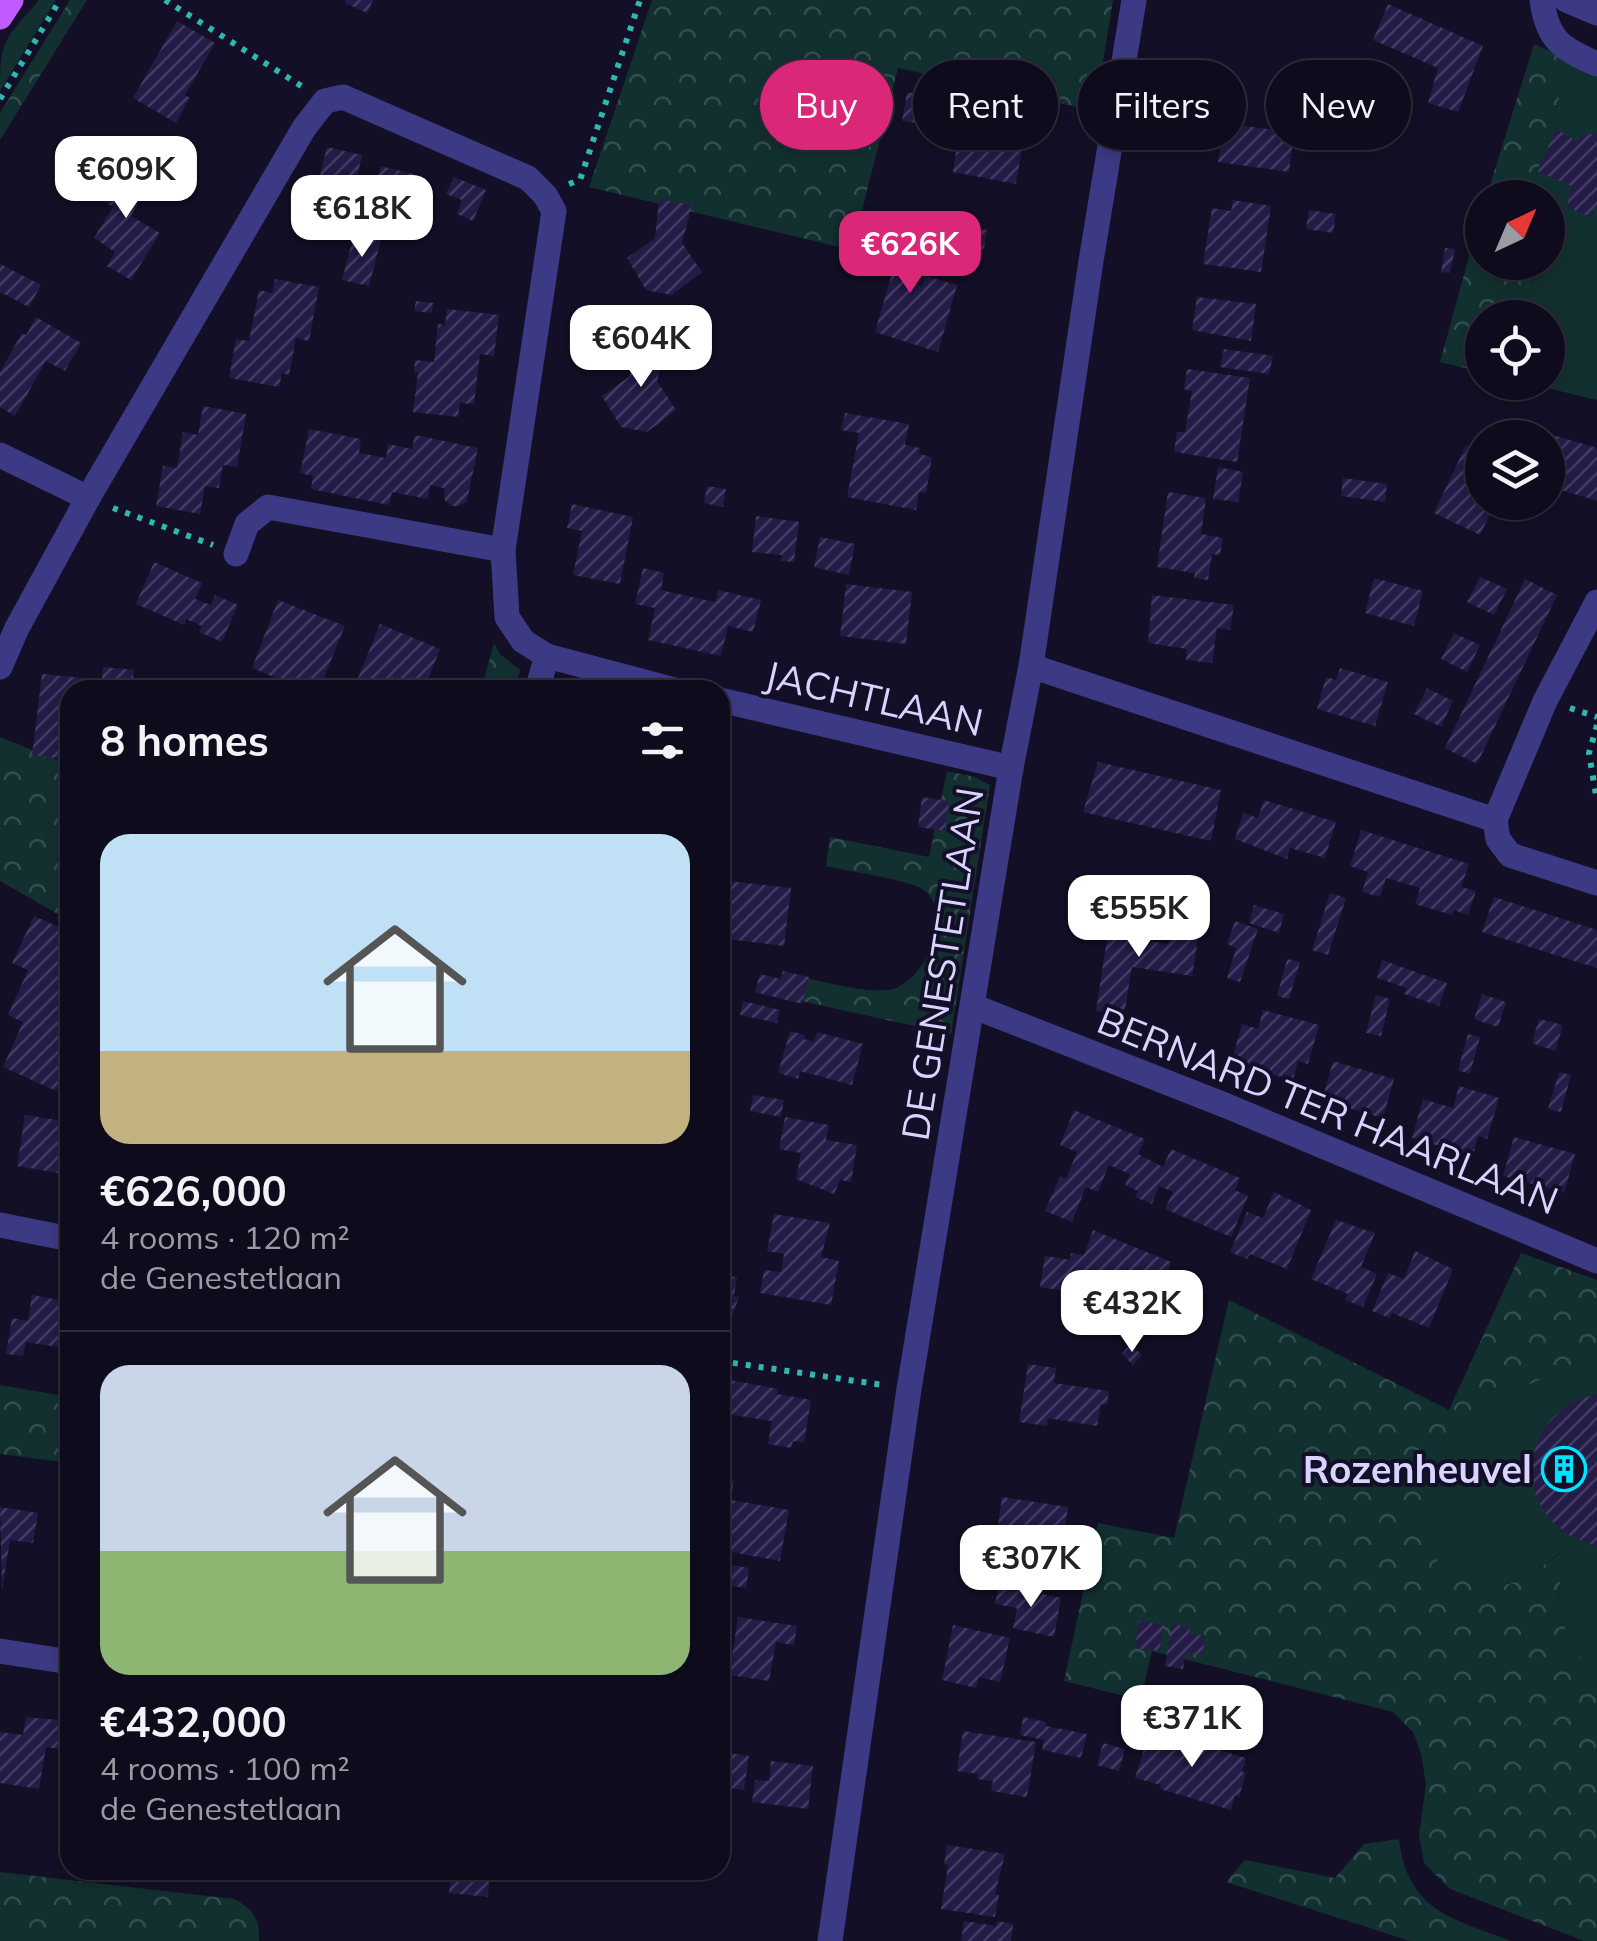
<!DOCTYPE html>
<html lang="en">
<head>
<meta charset="utf-8">
<style>
	:root { --surface:#0e0b1c; --page:#171425; --text:#f1f3f6; --muted:#9b9ba3; --line:#2e2b3b; --accent:#db2777 }
	body { margin:0; font-family:Mulish,sans-serif; background:var(--page); color:var(--text); height:100vh; display:flex; flex-direction:column; font-size:38px; white-space:nowrap }
	* { box-sizing:border-box; margin:0 }
	p { font-size:32px; color:var(--muted) }
	.icon { flex:none; width:55px; height:55px; fill:none; stroke:currentColor; stroke-width:2; stroke-linecap:round; stroke-linejoin:round }
	.map { position:relative; flex:1; overflow:hidden }
	.panel { position:absolute; left:60px; top:680px; width:670px; height:1200px; display:flex; flex-direction:column; background:var(--surface); border-radius:30px; box-shadow:0 5px 15px #0003,0 0 0 2px var(--line) }
	.panel>* { flex:none }
	.hud { position:absolute; left:760px; top:60px; width:685px; height:90px; display:flex; gap:20px }
	.needle { width:65px; rotate:44deg }
	.tools { position:absolute; left:1465px; top:180px; display:grid; gap:20px }
	.tools a { display:grid; place-items:center; width:100px; height:100px; border-radius:50%; background:var(--surface); box-shadow:0 5px 15px #0003,0 0 0 2px var(--line); font-size:50px }
	.price { position:absolute; translate:-50% -85px; padding:0 22px; border-radius:20px; background:#fff; color:#222; font-size:32px; line-height:65px; filter:drop-shadow(0 2px 5px #0008) }
	.price::after { content:''; position:absolute; left:50%; top:60px; width:30px; height:22px; margin-left:-15px; background:inherit; clip-path:polygon(0 0,100% 0,50% 100%) }
	.price.selected { background:var(--accent); color:#fff }
	ul { padding:0; list-style:none }
	li { display:grid; align-content:center; gap:20px; height:530px; padding:0 40px }
	li+li { border-top:2px solid var(--line) }
	li span { display:grid; place-items:center; height:310px; border-radius:30px; color:#555 }
	li>.icon { margin-inline-start:auto }
	span .icon { width:180px; height:180px; fill:#fffc; stroke-width:1 }
	li b { font-size:42px }
	h2 { display:flex; justify-content:space-between; align-items:center; height:120px; padding:0 40px; font-size:42px }
	.tag { padding:0 35px; border-radius:45px; background:var(--surface); box-shadow:0 5px 15px #0003,0 0 0 2px var(--line); font-size:35px; line-height:90px }
	.tag.selected { background:var(--accent); color:#fff }
	.map>svg:first-child { display:block }
	.grass { fill:#12302f }
	.forest { fill:url(#forest-crowns) }
	.building { fill:url(#building-hatch) }
	.lines { fill:none; stroke-linecap:round; stroke-linejoin:round }
	.path { stroke:#2fb8b0; stroke-width:6; stroke-dasharray:5 8; stroke-linecap:butt }
	.minor { stroke:#3d3a85; stroke-width:25 }
	.major { stroke:#c25bff; stroke-width:25 }
	.labels { text-anchor:middle; dominant-baseline:central; stroke-width:8; stroke-linejoin:round; paint-order:stroke }
	.street-label { font-size:38px; fill:#d9d4ff; stroke:#130f26 }
	.poi-label { font-size:38px; font-weight:bold; fill:#d9d4ff; stroke:#130f26; text-anchor:end }
</style>
</head>
<body>
<div class="map">
<svg width="1597" height="1941" viewBox="0 0 1597 1941">
	<defs>
		<pattern id="forest-crowns" width="20" height="18" patternUnits="userSpaceOnUse" patternTransform="scale(2.5)"><rect width="20" height="18" fill="#12302f"/><path d="M2 6a3 3 0 1 1 6 0M12 15a3 3 0 1 1 6 0" fill="none" stroke="#344d4e"/></pattern>
		<pattern id="building-hatch" width="6" height="6" patternUnits="userSpaceOnUse" patternTransform="scale(2.5)"><rect width="6" height="6" fill="#241b47"/><path d="M-1 1l2-2M0 6l6-6M5 7l2-2" fill="none" stroke="#433b63"/></pattern>
	</defs>
	<rect width="100%" height="100%" fill="#130f26"/>
	<g class="grass">
		<path d="M39 0H56L0 91C0 37 5 40 39 0Z"/>
		<polygon points="1570,60 1597,72 1597,400 1526,383 1548,382 1548,318 1523,318 1539,263 1548,262 1548,234 1556,205 1548,201 1548,198 1531,194"/>
		<path d="M1597 1364V1679C1574 1655 1553 1616 1560 1581 1563 1569 1571 1555 1576 1543 1555 1554 1534 1575 1511 1583 1499 1587 1486 1585 1473 1583 1395 1568 1432 1457 1473 1421 1506 1392 1555 1368 1597 1364Z"/>
	</g>
	<g class="forest">
		<polygon points="70,0 87,0 0,140 0,113"/>
		<polygon points="652,0 1113,0 1095,111 898,68 852,250 589,187"/>
		<polygon points="1534,44 1570,60 1531,194 1539,197 1486,198"/>
		<polygon points="1482,209 1482,262 1539,263 1523,317 1482,318 1482,372 1440,362"/>
		<polygon points="494,643 500,654 520,670 515,690 481,690"/>
		<polygon points="0,737 70,765 70,921 0,881"/>
		<path d="M947 771 975 777 990 785 951 1034 778 996 787 974C815 979 860 993 888 990 924 985 956 915 924 890 911 880 846 871 826 866L830 837 929 857Z"/>
		<path d="M1521 1253 1597 1280V1364C1555 1369 1506 1392 1473 1421 1431 1458 1396 1568 1474 1583 1487 1585 1500 1587 1512 1583 1535 1574 1557 1554 1577 1542 1572 1553 1565 1566 1561 1578 1551 1613 1574 1654 1597 1679V1941H1584L1450 1889 1424 1863 1419 1835 1426 1785 1421 1753 1413 1732 1393 1712 1152 1651 1143 1689 1133 1698 1064 1681 1098 1523 1174 1538 1229 1300 1449 1410Z"/>
		<polygon points="0,1385 70,1397 70,1463 0,1454"/>
		<path d="M1399 1839C1407 1911 1453 1919 1511 1941H1410L1226 1882 1245 1860 1335 1878 1364 1844Z"/>
		<path d="M0 1872 234 1899C253 1909 260 1919 259 1941H0Z"/>
	</g>
	<g class="building">
		<polygon points="346,0 373,0 367,13 345,3"/>
		<polygon points="1388,4 1483,46 1458,112 1428,103 1438,68 1373,40"/>
		<polygon points="177,21 215,43 185,95 190,98 176,123 133,98"/>
		<polygon points="1191,58 1224,68 1214,100 1148,80 1154,62 1186,73"/>
		<polygon points="907,92 993,105 991,121 1000,122 999,132 1024,136 1016,184 953,172 958,136 949,135 951,128 902,121"/>
		<polygon points="1224,123 1294,133 1289,172 1218,162"/>
		<polygon points="1556,129 1578,142 1581,136 1597,133 1597,204 1591,217 1567,207 1572,186 1538,172"/>
		<polygon points="327,147 362,155 346,227 302,216 307,194 315,196"/>
		<polygon points="123,161 153,179 131,216 160,233 131,280 107,266 115,252 94,238 113,207 100,199"/>
		<polygon points="381,166 422,176 417,197 424,198 420,213 427,215 421,238 368,224 373,205 368,204"/>
		<polygon points="454,177 486,190 473,221 457,214 462,200 446,194"/>
		<polygon points="659,199 692,205 682,243 702,272 672,295 646,290 627,258 655,238"/>
		<polygon points="1233,200 1271,206 1261,272 1203,264 1212,208 1231,211"/>
		<polygon points="1309,210 1336,214 1333,233 1306,229"/>
		<polygon points="953,225 987,230 984,250 950,245"/>
		<polygon points="354,234 381,240 369,286 342,280"/>
		<polygon points="872,238 923,246 910,282 922,286 925,276 957,285 938,352 875,332 892,273 864,266"/>
		<polygon points="1445,248 1455,249 1450,273 1441,272"/>
		<polygon points="0,264 41,285 29,307 0,292"/>
		<polygon points="275,279 319,287 309,341 296,338 289,375 282,373 279,387 229,378 236,339 249,341 259,290 272,293"/>
		<polygon points="1197,297 1256,304 1251,341 1192,330"/>
		<polygon points="416,301 433,303 432,313 414,311"/>
		<polygon points="447,309 499,315 494,356 480,354 474,404 460,403 458,417 413,412 418,372 414,372 415,360 434,362 438,324 445,325"/>
		<polygon points="36,317 81,343 65,371 46,361 15,416 0,407 0,372 22,333 26,335"/>
		<polygon points="634,337 667,343 657,381 676,410 647,432 621,427 602,396 630,376"/>
		<polygon points="1224,349 1273,356 1269,374 1220,367"/>
		<polygon points="1187,369 1250,378 1237,462 1174,452 1177,432 1185,432 1192,391 1184,389"/>
		<polygon points="203,406 246,414 237,467 223,465 219,488 205,486 200,514 156,506 163,466 177,468 183,432 198,435"/>
		<polygon points="845,413 909,424 905,445 920,448 919,454 932,457 926,493 919,492 916,510 847,497 859,433 841,430"/>
		<polygon points="309,429 361,439 359,453 386,458 388,444 412,449 415,435 478,448 467,501 459,506 452,506 445,501 444,488 430,485 428,499 392,492 389,505 311,489 313,476 300,473"/>
		<polygon points="1550,434 1597,448 1597,501 1548,486"/>
		<polygon points="1466,445 1482,453 1482,502 1496,502 1480,535 1434,513"/>
		<polygon points="1218,467 1243,472 1238,502 1213,499"/>
		<polygon points="1343,478 1387,484 1385,502 1341,496"/>
		<polygon points="707,486 726,489 723,507 704,503"/>
		<polygon points="1168,492 1206,498 1201,534 1223,538 1220,555 1212,554 1208,580 1194,578 1195,573 1157,567"/>
		<polygon points="572,504 633,517 620,584 573,575 582,531 567,528"/>
		<polygon points="756,516 799,522 794,562 781,561 782,555 752,552"/>
		<polygon points="820,537 855,544 849,575 814,567"/>
		<polygon points="154,562 202,583 195,599 211,605 215,595 238,605 222,642 199,632 202,626 186,619 184,625 136,604"/>
		<polygon points="643,568 664,573 661,590 715,602 718,590 761,600 753,632 728,626 721,656 648,640 655,608 635,604"/>
		<polygon points="1480,577 1507,589 1494,615 1467,602"/>
		<polygon points="1374,578 1423,591 1414,626 1365,613"/>
		<polygon points="1525,579 1557,595 1477,764 1445,748"/>
		<polygon points="846,584 912,592 906,644 840,636"/>
		<polygon points="1152,595 1234,605 1230,630 1217,628 1212,663 1186,660 1187,649 1148,643"/>
		<polygon points="278,600 345,626 319,690 305,690 252,668"/>
		<polygon points="380,624 440,649 424,690 353,690"/>
		<polygon points="1454,633 1480,645 1467,672 1441,659"/>
		<polygon points="103,667 134,670 132,689 101,686"/>
		<polygon points="1340,668 1388,682 1375,726 1317,709 1326,677 1336,680"/>
		<polygon points="42,674 84,678 82,690 70,690 70,760 32,755"/>
		<polygon points="1427,688 1453,701 1441,727 1414,714"/>
		<polygon points="1098,762 1221,790 1211,841 1083,812"/>
		<polygon points="922,797 949,801 945,831 918,827"/>
		<polygon points="1264,800 1336,822 1325,858 1290,848 1287,859 1235,839 1243,813 1258,818"/>
		<polygon points="1361,830 1469,864 1461,887 1476,891 1468,915 1454,910 1452,915 1415,904 1420,888 1386,878 1380,897 1362,892 1368,872 1350,866"/>
		<polygon points="720,880 791,888 784,946 720,938"/>
		<polygon points="1330,893 1346,898 1328,955 1312,950"/>
		<polygon points="1494,897 1597,930 1597,968 1482,932"/>
		<polygon points="1254,905 1284,914 1279,933 1249,923"/>
		<polygon points="1111,912 1131,915 1130,920 1139,921 1136,939 1168,944 1171,928 1199,933 1192,976 1132,967 1124,1015 1096,1011"/>
		<polygon points="34,916 70,932 70,977 66,985 70,986 70,1019 61,1037 70,1041 70,1061 56,1091 3,1067 23,1022 8,1015 28,970 12,963"/>
		<polygon points="1235,921 1258,929 1240,982 1227,978 1236,948 1227,944"/>
		<polygon points="1287,959 1300,962 1289,999 1277,996"/>
		<polygon points="1382,960 1447,983 1439,1006 1404,994 1407,988 1377,978"/>
		<polygon points="783,971 809,977 802,1004 755,992 760,974 781,979"/>
		<polygon points="1482,994 1506,1002 1498,1027 1474,1019"/>
		<polygon points="1376,995 1390,999 1381,1036 1366,1033"/>
		<polygon points="743,1001 780,1010 777,1023 740,1015"/>
		<polygon points="1263,1010 1319,1025 1308,1064 1298,1061 1293,1080 1231,1063 1242,1024 1258,1029"/>
		<polygon points="1539,1019 1563,1025 1555,1051 1532,1043"/>
		<polygon points="790,1031 805,1035 804,1039 814,1042 817,1032 863,1044 852,1085 800,1071 798,1079 778,1073"/>
		<polygon points="1468,1034 1480,1037 1470,1074 1458,1070"/>
		<polygon points="1333,1061 1394,1079 1383,1118 1322,1101"/>
		<polygon points="1559,1072 1571,1075 1561,1112 1548,1109"/>
		<polygon points="1459,1086 1499,1098 1487,1139 1478,1136 1473,1156 1412,1138 1423,1099 1453,1108"/>
		<polygon points="753,1095 784,1100 781,1117 750,1111"/>
		<polygon points="1074,1110 1145,1139 1138,1154 1163,1167 1171,1149 1240,1178 1235,1190 1248,1196 1231,1237 1165,1209 1173,1192 1159,1186 1152,1204 1135,1197 1138,1191 1125,1185 1130,1174 1109,1165 1098,1192 1086,1187 1072,1222 1045,1211 1060,1176 1066,1179 1077,1152 1060,1145"/>
		<polygon points="25,1115 70,1122 70,1175 17,1166"/>
		<polygon points="785,1117 829,1125 826,1140 857,1145 851,1182 840,1180 834,1194 796,1179 801,1153 779,1149"/>
		<polygon points="1514,1137 1575,1154 1564,1193 1503,1176"/>
		<polygon points="1274,1192 1311,1210 1287,1269 1250,1254 1247,1259 1230,1252 1247,1212 1263,1218"/>
		<polygon points="774,1214 830,1223 821,1257 839,1261 831,1305 760,1293 764,1270 781,1272 784,1254 767,1251"/>
		<polygon points="1336,1220 1375,1233 1361,1267 1377,1274 1363,1307 1345,1300 1348,1294 1311,1279"/>
		<polygon points="1093,1230 1171,1262 1156,1312 1141,1310 1144,1290 1135,1288 1130,1322 1083,1315 1086,1294 1040,1287 1045,1256 1070,1260 1071,1253 1084,1255"/>
		<polygon points="1415,1251 1453,1269 1429,1328 1392,1313 1390,1318 1372,1311 1388,1273 1404,1279"/>
		<polygon points="720,1275 737,1277 734,1296 739,1297 729,1325 720,1322"/>
		<polygon points="32,1295 70,1302 70,1349 26,1342 23,1356 6,1354 12,1318 28,1321"/>
		<polygon points="1130,1344 1142,1355 1133,1365 1122,1354"/>
		<polygon points="1028,1364 1056,1368 1054,1383 1109,1391 1107,1405 1101,1404 1097,1426 1048,1418 1047,1426 1019,1422"/>
		<polygon points="725,1379 778,1389 777,1394 811,1400 804,1443 793,1441 791,1448 768,1444 772,1421 720,1413"/>
		<polygon points="1597,1394 1597,1547 1569,1535 1550,1520 1536,1497 1531,1465 1538,1439 1551,1419 1572,1402"/>
		<polygon points="720,1477 734,1480 731,1500 789,1510 780,1561 720,1550"/>
		<polygon points="1002,1497 1068,1507 1063,1542 1056,1542 1052,1572 1028,1568 1032,1537 997,1533"/>
		<polygon points="0,1507 38,1513 33,1543 10,1540 2,1590"/>
		<polygon points="63,1529 70,1530 70,1566 58,1564"/>
		<polygon points="720,1563 749,1568 746,1588 720,1584"/>
		<polygon points="999,1585 1061,1598 1054,1637 1013,1628 1017,1608 995,1604"/>
		<polygon points="720,1589 731,1591 727,1613 720,1612"/>
		<polygon points="738,1617 797,1626 794,1645 776,1642 769,1681 729,1675"/>
		<polygon points="1139,1621 1164,1625 1159,1651 1135,1648"/>
		<polygon points="1172,1624 1190,1627 1189,1633 1205,1636 1202,1655 1186,1653 1183,1669 1165,1666"/>
		<polygon points="953,1625 1010,1638 1000,1682 979,1677 976,1688 942,1680"/>
		<polygon points="26,1717 70,1721 67,1750 46,1747 39,1789 0,1783 0,1732 23,1735"/>
		<polygon points="1023,1717 1046,1722 1046,1726 1087,1734 1081,1758 1042,1750 1044,1740 1020,1735"/>
		<polygon points="1150,1729 1246,1758 1242,1772 1246,1773 1239,1797 1235,1795 1231,1810 1160,1789 1161,1785 1135,1778"/>
		<polygon points="963,1731 1036,1742 1027,1797 991,1791 993,1781 977,1779 978,1774 957,1771"/>
		<polygon points="720,1737 730,1738 728,1753 749,1756 744,1790 720,1787"/>
		<polygon points="1103,1743 1125,1749 1119,1771 1097,1765"/>
		<polygon points="771,1761 813,1766 808,1809 752,1802 755,1780 769,1781"/>
		<polygon points="947,1845 1005,1854 995,1894 999,1895 995,1917 941,1909 948,1865 944,1864"/>
		<polygon points="451,1870 490,1870 488,1897 449,1893"/>
		<polygon points="964,1921 996,1926 997,1921 1013,1924 1011,1941 961,1941"/>
	</g>
	<g class="lines">
		<g class="path">
			<polyline points="165,0 303,87"/>
			<polyline points="0,99 60,0"/>
			<polyline points="569,184 580,180 640,0"/>
			<polyline points="113,508 213,545"/>
			<polyline points="1570,708 1597,717"/>
			<polyline points="1597,725 1589,753 1597,801"/>
			<polyline points="720,1361 883,1385"/>
		</g>
		<g class="minor">
			<path d="M1542 0C1547 40 1562 49 1597 64"/>
			<polyline points="1566,0 1597,13"/>
			<polyline points="0,455 88,498"/>
			<polyline points="236,554 247,524 268,507 503,550"/>
			<polyline points="1597,602 1545,701 1495,820 1498,839 1510,855 1597,883"/>
			<polyline points="1031,666 1495,820"/>
			<polyline points="0,667 17,628 88,498 304,128 325,101 343,97 528,178 545,195 554,211 503,550 507,617 523,641 547,656 675,690"/>
			<polyline points="537,690 547,656"/>
			<polyline points="720,700 1011,768"/>
			<polyline points="975,1007 1227,1106 1597,1261"/>
			<polyline points="0,1225 70,1239"/>
			<polyline points="0,1651 70,1662"/>
			<polyline points="830,1941 909,1389 1011,768 1031,666 1091,261 1134,0"/>
		</g>
		<polyline class="major" points="0,17 11,0"/>
	</g>
	<defs>
		<symbol id="building-ring" viewBox="-11 -11 22 22"><circle r="9.5" fill="#130f26" stroke="#00e5ff" stroke-width="1.5"/><path d="M-4-6H4V6H1V3H-1V6H-4ZM-2.5-4.3h1.7v1.8h-1.7ZM.8-4.3h1.7v1.8H.8ZM-2.5-1h1.7V.8h-1.7ZM.8-1h1.7V.8H.8Z" fill="#00e5ff"/></symbol>
	</defs>
	<g fill-rule="evenodd">
		<use href="#building-ring" x="1539" y="1444" width="50" height="50"/>
	</g>
	<g class="labels">
		<g class="street-label">
			<text transform="translate(874 698) rotate(13)">JACHTLAAN</text>
			<text transform="translate(942 964) rotate(-81)">DE GENESTETLAAN</text>
			<text transform="translate(1328 1110) rotate(22)">BERNARD TER HAARLAAN</text>
		</g>
		<g class="poi-label">
			<text x="1532" y="1469">Rozenheuvel</text>
		</g>
	</g>
</svg>
<div class="tools">
<a><svg class="needle" viewBox="-14 -14 28 28"><path d="M0-13l5 13h-10z" fill="#e53935"/><path d="M0 13l5-13h-10z" fill="#9b9ba3"/></svg></a>
<a><svg class="icon" aria-label="locate" viewBox="0 0 24 24"><circle cx="12" cy="12" r="6"/><path d="M12 2v4M12 18v4M2 12h4M18 12h4"/></svg></a>
<a><svg class="icon" aria-label="layers" viewBox="0 0 24 24"><path d="M12 4l9 5-9 5-9-5zM3 14l9 5 9-5"/></svg></a>
</div>
<b class="price" style="left:126px;top:221px">€609K</b>
<b class="price" style="left:362px;top:260px">€618K</b>
<b class="price selected" style="left:910px;top:296px">€626K</b>
<b class="price" style="left:641px;top:390px">€604K</b>
<b class="price" style="left:1139px;top:960px">€555K</b>
<b class="price" style="left:1132px;top:1355px">€432K</b>
<b class="price" style="left:1031px;top:1610px">€307K</b>
<b class="price" style="left:1192px;top:1770px">€371K</b>
<div class="hud">
<a class="tag selected">Buy</a>
<a class="tag">Rent</a>
<a class="tag">Filters</a>
<a class="tag">New</a>
</div>
<section class="panel">
<h2>8 homes<svg class="icon" aria-label="filters" viewBox="0 0 24 24"><path d="M4 7h16M4 17h16"/><circle cx="9" cy="7" r="2"/><circle cx="15" cy="17" r="2"/></svg></h2>
<ul>
<li><span style="background:linear-gradient(#bfe0f5 70%,#c2b280 0)"><svg class="icon" aria-label="home" viewBox="0 0 24 24"><path d="M3 11l9-7 9 7M6 9v11h12V9"/></svg></span><div><b>€626,000</b><p>4 rooms · 120 m²</p><p>de Genestetlaan</p></div></li>
<li><span style="background:linear-gradient(#c9d6e8 60%,#8fb573 0)"><svg class="icon" aria-label="home" viewBox="0 0 24 24"><path d="M3 11l9-7 9 7M6 9v11h12V9"/></svg></span><div><b>€432,000</b><p>4 rooms · 100 m²</p><p>de Genestetlaan</p></div></li>
</ul>
</section>
</div>
</body>
</html>
